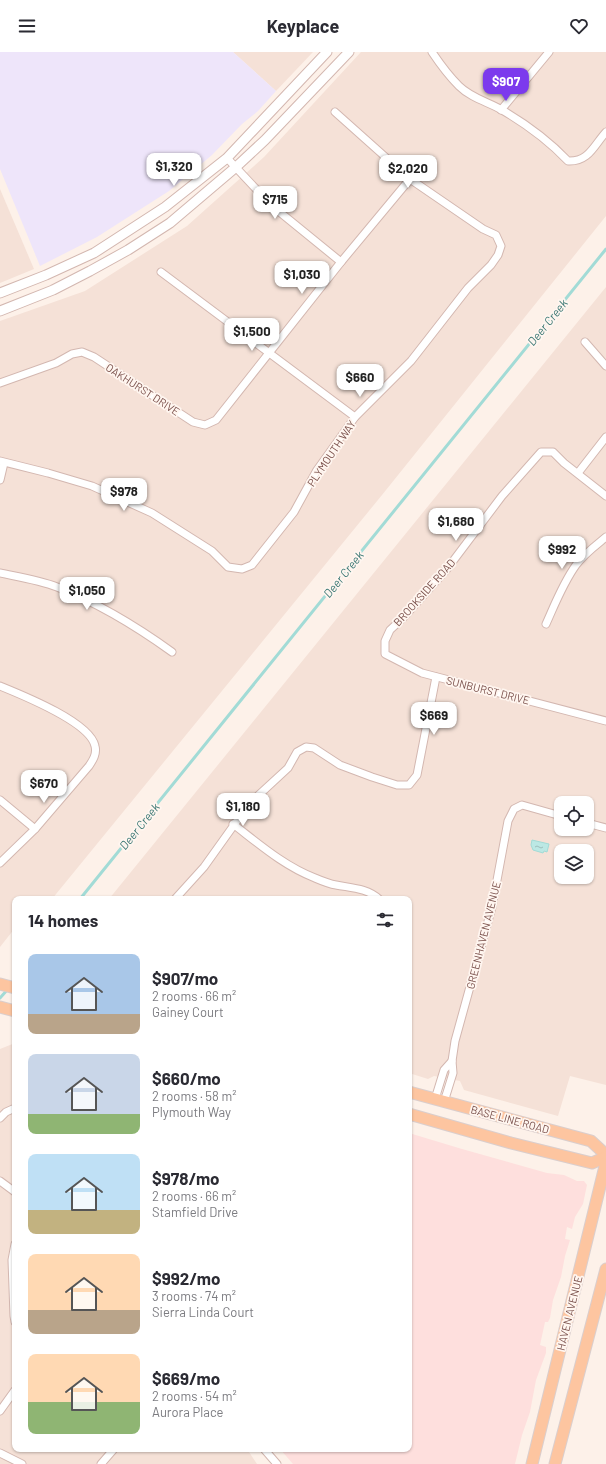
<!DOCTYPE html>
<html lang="en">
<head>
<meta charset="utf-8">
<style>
	:root { --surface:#fff; --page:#f7f7f7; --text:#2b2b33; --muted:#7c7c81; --accent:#7c3aed }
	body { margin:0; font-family:Barlow,sans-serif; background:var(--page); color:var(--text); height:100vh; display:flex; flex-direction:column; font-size:15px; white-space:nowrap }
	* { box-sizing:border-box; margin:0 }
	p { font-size:13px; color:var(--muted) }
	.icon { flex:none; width:22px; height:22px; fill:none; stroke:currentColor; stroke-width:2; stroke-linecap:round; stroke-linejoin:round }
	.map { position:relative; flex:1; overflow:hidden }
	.side { position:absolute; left:12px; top:844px; width:400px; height:556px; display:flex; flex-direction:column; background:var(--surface); border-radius:8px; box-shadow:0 1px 3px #0004 }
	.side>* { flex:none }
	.buttons { position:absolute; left:554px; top:744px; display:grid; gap:8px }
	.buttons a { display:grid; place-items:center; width:40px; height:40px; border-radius:8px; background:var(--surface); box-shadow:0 1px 3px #0004; font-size:20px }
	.price { position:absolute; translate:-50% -34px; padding:0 9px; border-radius:8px; background:#fff; color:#222; font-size:13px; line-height:26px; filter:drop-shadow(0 1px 2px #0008) }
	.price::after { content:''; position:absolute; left:50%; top:24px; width:12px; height:9px; margin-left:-6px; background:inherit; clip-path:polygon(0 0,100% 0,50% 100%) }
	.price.active { background:var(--accent); color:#fff }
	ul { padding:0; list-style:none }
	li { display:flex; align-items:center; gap:12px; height:100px; padding:0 16px }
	li span { display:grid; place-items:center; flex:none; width:112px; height:80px; border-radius:8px; color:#555 }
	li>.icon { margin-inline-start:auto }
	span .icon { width:48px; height:48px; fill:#fffc; stroke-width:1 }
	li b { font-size:17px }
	h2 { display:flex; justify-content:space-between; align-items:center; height:48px; padding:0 16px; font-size:17px }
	header { display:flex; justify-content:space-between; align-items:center; height:52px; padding:0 16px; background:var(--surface); font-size:18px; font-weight:700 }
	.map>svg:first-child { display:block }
	.residential { fill:#f5e1d7; fill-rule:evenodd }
	.commercial { fill:#fedfdd }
	.education { fill:#eee5fa }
	.water { fill:url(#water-ripples); stroke:#a2dbd6 }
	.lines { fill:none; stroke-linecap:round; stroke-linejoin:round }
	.stream { stroke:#a2dbd6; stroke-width:3 }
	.minor-casing { stroke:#d3b7b0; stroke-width:9 }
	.tertiary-casing { stroke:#d3b7b0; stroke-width:11 }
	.primary-casing { stroke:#dacecd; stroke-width:13 }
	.minor { stroke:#fff; stroke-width:7 }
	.tertiary { stroke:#fff; stroke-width:9 }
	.primary { stroke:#fdc5a0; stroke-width:11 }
	.labels { text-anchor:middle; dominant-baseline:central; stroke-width:3.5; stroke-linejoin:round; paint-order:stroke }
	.street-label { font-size:11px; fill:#7a504b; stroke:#fff6f0 }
	.water-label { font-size:12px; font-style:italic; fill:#3a7773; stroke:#fff6f0 }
</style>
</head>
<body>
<header><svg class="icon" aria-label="menu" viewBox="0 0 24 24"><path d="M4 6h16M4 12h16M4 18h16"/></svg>Keyplace<svg class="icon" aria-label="heart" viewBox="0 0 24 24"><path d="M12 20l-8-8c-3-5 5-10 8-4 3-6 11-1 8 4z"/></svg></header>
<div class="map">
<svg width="606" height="1412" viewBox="0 0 606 1412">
	<defs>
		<pattern id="water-ripples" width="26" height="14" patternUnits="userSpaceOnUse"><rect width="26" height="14" fill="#bce8e4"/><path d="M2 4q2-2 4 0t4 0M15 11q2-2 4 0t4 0" fill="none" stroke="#9ebebb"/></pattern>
	</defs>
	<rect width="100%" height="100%" fill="#fdf1e9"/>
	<g class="residential">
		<polygon points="233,0 313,0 276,39"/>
		<polygon points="361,0 606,0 606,164 382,443 52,847 15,847 15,876 0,895 0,269 85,239 187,174 264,105"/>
		<polygon points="0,137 34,217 0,231"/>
		<path d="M606 235V1033L570 1024 558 1064 464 1038 460 1029 434 1024 428 1027 409 1021V847H109ZM561 751H587V777H561ZM561 799H587V825H561Z"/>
		<polygon points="15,991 15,1397 247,1397 257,1412 0,1412 0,997"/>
	</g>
	<polygon class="commercial" points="409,1081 462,1097 547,1121 564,1123 577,1129 584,1129 587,1133 583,1152 575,1165 572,1177 567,1175 565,1187 570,1188 565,1204 561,1225 553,1248 550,1266 548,1270 545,1270 540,1293 546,1295 546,1301 536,1328 530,1360 522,1383 515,1412 293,1412 280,1397 409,1397"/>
	<polygon class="education" points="0,0 233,0 276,39 258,59 242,72 212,103 169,139 97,185 40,214 0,117"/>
	<polygon class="water" points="532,788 549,792 547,800 544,799 543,801 533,798 531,793"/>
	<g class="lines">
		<g class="stream">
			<polyline points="80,847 606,197"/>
			<polyline points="0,946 8,937"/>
		</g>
		<defs>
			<g id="minor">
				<path d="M432 0C440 12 449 24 459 34 471 46 488 50 502 58 526 72 549 89 568 109 589 110 594 93 606 80"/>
				<polyline points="501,58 549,0"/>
				<polyline points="227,106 271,153 341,210"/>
				<polyline points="161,220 355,365"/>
				<polyline points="585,290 606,314"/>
				<polyline points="0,331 56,311 72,302 82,300 94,305 193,370 205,373 216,368 341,210 410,127"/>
				<polyline points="0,409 48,421 92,434 152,461 212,499 228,515 242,517 252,513 294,460 317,418 355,365 411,309 468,236 491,213 498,203 501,194 496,183 483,177 410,127 335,60"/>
				<polyline points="578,421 606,385"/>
				<polyline points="0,428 4,411"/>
				<polyline points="606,444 564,411 553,400 541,400 502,444 447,517 403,566 390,578 385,589 385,602 422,621 606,669"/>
				<path d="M0 521C19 525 39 528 57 535 98 551 136 574 172 600"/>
				<path d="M546 572C555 552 563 531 576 513 584 502 595 494 606 485"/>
				<path d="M0 634C22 643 90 670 95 694 97 702 93 708 89 714L35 777 0 811"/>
				<polyline points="0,748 35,777"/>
				<polyline points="587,771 606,776"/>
				<path d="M233 772C259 792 284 814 315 826 322 829 329 832 336 833 351 836 367 836 379 847"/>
				<polyline points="175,847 204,815 249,752 288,716 297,700 306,695 314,696 340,713 372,725 397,733 409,733 417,723 436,625"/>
				<polyline points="435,1047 444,1018 452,1009"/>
				<polyline points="444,1050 453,1021 452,1009 455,989 492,855 508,769 514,757 522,753 561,764"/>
				<polyline points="0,1066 6,1060 15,1056"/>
				<polyline points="0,1129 15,1140"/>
				<polyline points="15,1192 12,1208 14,1264 15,1270"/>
				<polyline points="0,1359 15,1338"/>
				<polyline points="264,1397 277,1412"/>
				<polyline points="0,1401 22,1412"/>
				<polyline points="101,1412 114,1397"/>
			</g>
			<g id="tertiary">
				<polyline points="0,241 46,223 94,201 165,155 227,106 327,0"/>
				<polyline points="0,259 53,238 90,219 128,198 170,171 236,115 265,88 349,0"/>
			</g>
			<g id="primary">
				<polyline points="0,932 15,936"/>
				<polyline points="0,955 15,959"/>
				<polyline points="409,1040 591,1089 606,1103"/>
				<polyline points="409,1062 511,1091 592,1111 606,1105"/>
				<polyline points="532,1412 606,1110"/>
				<polyline points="555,1412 606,1217"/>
			</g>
		</defs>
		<use href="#minor" class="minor-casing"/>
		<use href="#tertiary" class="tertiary-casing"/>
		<use href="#primary" class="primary-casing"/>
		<use href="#minor" class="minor"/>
		<use href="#tertiary" class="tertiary"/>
		<use href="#primary" class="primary"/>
	</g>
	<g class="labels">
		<g class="street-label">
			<text transform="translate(143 337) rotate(33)">OAKHURST DRIVE</text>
			<text transform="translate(331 401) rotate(-56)">PLYMOUTH WAY</text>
			<text transform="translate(424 540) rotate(-48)">BROOKSIDE ROAD</text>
			<text transform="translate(488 638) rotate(14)">SUNBURST DRIVE</text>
			<text transform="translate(483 883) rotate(-76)">GREENHAVEN AVENUE</text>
			<text transform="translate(510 1067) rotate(15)">BASE LINE ROAD</text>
			<text transform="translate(569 1261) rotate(-76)">HAVEN AVENUE</text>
		</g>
		<g class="water-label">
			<text transform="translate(547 270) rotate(-51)">Deer Creek</text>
			<text transform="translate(343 522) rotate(-51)">Deer Creek</text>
			<text transform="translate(139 774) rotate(-51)">Deer Creek</text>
		</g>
	</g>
</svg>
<div class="buttons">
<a><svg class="icon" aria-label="locate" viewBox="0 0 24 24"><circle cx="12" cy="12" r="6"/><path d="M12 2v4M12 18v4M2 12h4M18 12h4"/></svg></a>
<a><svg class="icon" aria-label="layers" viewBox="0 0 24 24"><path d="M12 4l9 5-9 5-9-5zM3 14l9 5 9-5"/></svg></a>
</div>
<b class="price active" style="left:506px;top:50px">$907</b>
<b class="price" style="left:174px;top:135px">$1,320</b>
<b class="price" style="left:408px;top:137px">$2,020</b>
<b class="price" style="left:275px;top:168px">$715</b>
<b class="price" style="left:302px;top:243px">$1,030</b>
<b class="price" style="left:252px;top:300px">$1,500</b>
<b class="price" style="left:360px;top:346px">$660</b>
<b class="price" style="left:124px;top:460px">$978</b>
<b class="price" style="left:456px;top:490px">$1,680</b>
<b class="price" style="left:562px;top:518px">$992</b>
<b class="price" style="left:87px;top:559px">$1,050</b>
<b class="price" style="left:434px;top:684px">$669</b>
<b class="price" style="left:44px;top:752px">$670</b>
<b class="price" style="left:243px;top:775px">$1,180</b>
<section class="side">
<h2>14 homes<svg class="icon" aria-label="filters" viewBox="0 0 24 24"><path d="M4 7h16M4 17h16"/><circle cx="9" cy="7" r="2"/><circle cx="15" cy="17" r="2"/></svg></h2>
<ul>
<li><span style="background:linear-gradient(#a9c7e8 75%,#b9a48a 0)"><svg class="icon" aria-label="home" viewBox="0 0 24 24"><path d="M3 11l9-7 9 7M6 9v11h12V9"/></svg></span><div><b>$907/mo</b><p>2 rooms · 66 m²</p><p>Gainey Court</p></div></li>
<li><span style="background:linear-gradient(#c9d6e8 75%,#8fb573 0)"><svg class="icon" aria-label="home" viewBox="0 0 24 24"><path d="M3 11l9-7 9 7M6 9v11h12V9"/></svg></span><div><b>$660/mo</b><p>2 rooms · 58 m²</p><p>Plymouth Way</p></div></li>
<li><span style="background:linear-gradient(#bfe0f5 70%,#c2b280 0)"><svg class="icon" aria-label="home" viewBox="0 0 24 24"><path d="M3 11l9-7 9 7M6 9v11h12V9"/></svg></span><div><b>$978/mo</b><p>2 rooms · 66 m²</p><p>Stamfield Drive</p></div></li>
<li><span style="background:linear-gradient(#ffd9b3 70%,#b9a48a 0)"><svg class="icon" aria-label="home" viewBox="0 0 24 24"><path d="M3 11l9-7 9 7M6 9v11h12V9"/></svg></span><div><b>$992/mo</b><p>3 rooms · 74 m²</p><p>Sierra Linda Court</p></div></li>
<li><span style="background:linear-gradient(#ffd9b3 60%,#8fb573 0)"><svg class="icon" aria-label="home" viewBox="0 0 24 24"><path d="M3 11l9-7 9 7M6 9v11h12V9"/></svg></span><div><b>$669/mo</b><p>2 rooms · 54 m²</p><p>Aurora Place</p></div></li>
</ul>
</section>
</div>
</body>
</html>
